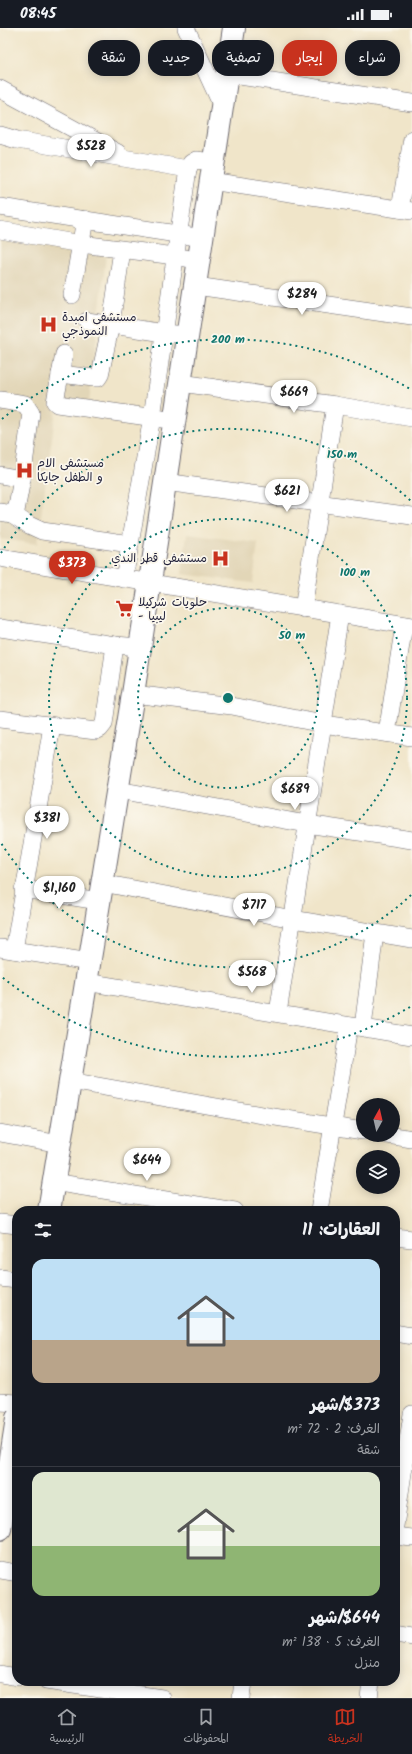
<!DOCTYPE html>
<html lang="ar">
<head>
<meta charset="utf-8">
<style>
	:root { --surface:#171b24; --page:#242831; --text:#f1f3f6; --muted:#9ea1a6; --line:#363941; --accent:#c8321e }
	body { margin:0; font-family:Kalam,"Playpen Sans Arabic",sans-serif; background:var(--page); color:var(--text); direction:rtl; height:100vh; display:flex; flex-direction:column; font-size:15px; white-space:nowrap }
	* { box-sizing:border-box; margin:0 }
	p { font-size:13px; color:var(--muted) }
	.icon { flex:none; width:22px; height:22px; fill:none; stroke:currentColor; stroke-width:2; stroke-linecap:round; stroke-linejoin:round }
	.map { position:relative; flex:1; overflow:hidden; direction:ltr }
	.panel { position:absolute; left:12px; top:1178px; width:388px; height:480px; display:flex; flex-direction:column; background:var(--surface); border-radius:16px; box-shadow:0 2px 10px #0003; direction:rtl }
	.panel>* { flex:none }
	.guide { position:absolute; left:12px; top:12px; width:388px; height:36px; direction:rtl; display:flex; gap:8px }
	.needle { width:26px; rotate:8deg }
	.tools { position:absolute; left:356px; top:1070px; display:grid; gap:8px }
	.tools a { display:grid; place-items:center; width:44px; height:44px; border-radius:50%; background:var(--surface); box-shadow:0 2px 10px #0003; font-size:20px }
	.price { position:absolute; translate:-50% -34px; padding:0 9px; border-radius:14px; background:#fff; color:#222; font-size:13px; line-height:26px; filter:drop-shadow(0 1px 2px #0008) }
	.price::after { content:''; position:absolute; left:50%; top:24px; width:12px; height:9px; margin-left:-6px; background:inherit; clip-path:polygon(0 0,100% 0,50% 100%) }
	.price.active { background:var(--accent); color:#fff }
	ul { padding:0; list-style:none }
	li { display:grid; align-content:center; gap:8px; height:212px; padding:0 20px }
	li+li { border-top:1px solid var(--line) }
	li span { display:grid; place-items:center; height:124px; border-radius:12px; color:#555 }
	li>.icon { margin-inline-start:auto }
	span .icon { width:72px; height:72px; fill:#fffc; stroke-width:1 }
	li b { font-size:17px }
	h2 { display:flex; justify-content:space-between; align-items:center; height:48px; padding:0 20px; font-size:17px }
	.tag { padding:0 14px; border-radius:16px; background:var(--surface); box-shadow:0 2px 10px #0003; font-size:14px; line-height:36px }
	.tag.active { background:var(--accent); color:#fff }
	.status { display:flex; justify-content:space-between; align-items:center; height:28px; padding:0 20px; background:var(--surface); direction:ltr }
	.status svg { height:11px; fill:currentColor }
	.dock { display:flex; justify-content:space-around; align-items:center; height:56px; border-top:1px solid var(--line); background:var(--surface); font-size:11px; color:var(--muted) }
	.dock a { display:grid; justify-items:center; gap:2px }
	.dock .active { color:var(--accent) }
	.map>svg:first-child { display:block }
	.built { fill:#e2d6b7 }
	.lines { fill:none; stroke-linecap:round; stroke-linejoin:round }
	.minor-casing { stroke:#6a666d; stroke-width:18 }
	.highway-casing { stroke:#6a666d; stroke-width:24 }
	.minor { stroke:#fff; stroke-width:17 }
	.highway { stroke:#fff; stroke-width:22 }
	.ring { fill:none; stroke:#0f766e; stroke-width:2; stroke-dasharray:2 4 }
	.labels { text-anchor:middle; dominant-baseline:central; stroke-width:3.5; stroke-linejoin:round; paint-order:stroke }
	.poi-label { font-size:12px; fill:#22223b; stroke:#fbf7ec; text-anchor:start }
	.centre { fill:#0f766e; stroke:#fbf7ec; stroke-width:2 }
	.ring-label { font-size:12px; text-anchor:middle; font-weight:bold; fill:#0f766e; stroke:#fbf7ec; stroke-width:3.5; stroke-linejoin:round; paint-order:stroke }
</style>
</head>
<body>
<div class="status"><b>08:45</b><svg viewBox="0 0 49 12"><path d="M0 12V9h3v3zM5 12V6h3v6zM10 12V3h3v9zM15 12V0h3v12zM26 1h20v11H26zM47 4h2v5h-2z"/></svg></div>
<div class="map">
<svg width="412" height="1670" viewBox="0 0 412 1670">
	<rect width="100%" height="100%" fill="#fbf7ec"/>
	<filter id="ink" filterUnits="userSpaceOnUse"><feTurbulence type="fractalNoise" baseFrequency=".025" numOctaves="2"/><feDisplacementMap in="SourceGraphic" scale="8" xChannelSelector="R" yChannelSelector="G"/><feConvolveMatrix kernelMatrix="1 2 1 2 8 2 1 2 1" color-interpolation-filters="sRGB"/></filter>
	<filter id="wash" filterUnits="userSpaceOnUse"><feTurbulence type="fractalNoise" baseFrequency=".012" numOctaves="4" result="noise"/><feDisplacementMap in="SourceGraphic" scale="16" xChannelSelector="R" yChannelSelector="G"/><feGaussianBlur stdDeviation="0.9" result="paint"/><feColorMatrix in="noise" values="0 0 0 0 0 0 0 0 0 0 0 0 0 0 0 0 0 1.4 0 .05"/><feComposite in="paint" operator="in"/></filter>
	<g filter="url(#wash)">
		<rect width="100%" height="100%" fill="#f0e5c9"/>
		<g class="built">
			<polygon points="0,211 106,227 89,375 57,374 37,516 0,511"/>
			<polygon points="187,506 258,515 253,555 182,546"/>
		</g>
	</g>
	<g filter="url(#ink)">
		<g class="lines">
			<defs>
				<g id="minor">
					<polyline points="186,0 222,78"/>
					<polyline points="227,46 412,75"/>
					<polyline points="0,61 118,125"/>
					<polyline points="0,107 17,112 188,141"/>
					<polyline points="210,153 412,183"/>
					<polyline points="0,179 203,210"/>
					<polyline points="400,181 412,111"/>
					<polyline points="0,202 81,216 175,228 200,233"/>
					<polyline points="196,258 412,289"/>
					<polyline points="72,267 85,191"/>
					<polyline points="87,293 164,305 187,307"/>
					<polyline points="64,326 55,374 57,376 162,391"/>
					<polyline points="60,346 94,350 98,350 100,347 111,296 122,222"/>
					<polyline points="181,355 335,377 412,390"/>
					<polyline points="0,372 25,376 31,385 22,451 16,483 12,486 0,484"/>
					<polyline points="0,447 22,451"/>
					<polyline points="165,454 412,488"/>
					<polyline points="12,486 29,497 42,503 130,516"/>
					<polyline points="0,530 412,598"/>
					<polyline points="124,551 152,389 188,141 191,135 196,132 213,134"/>
					<polyline points="303,581 335,377"/>
					<polyline points="0,600 115,617 139,619"/>
					<polyline points="133,666 232,678 323,696 412,709"/>
					<polyline points="0,691 96,703 100,701 104,696 115,617"/>
					<polyline points="387,705 404,597"/>
					<polyline points="118,762 307,796 412,812"/>
					<polyline points="102,855 293,891 412,911"/>
					<polyline points="23,861 99,873"/>
					<polyline points="0,920 90,934"/>
					<polyline points="14,922 52,698"/>
					<polyline points="86,954 412,1008"/>
					<polyline points="278,985 340,586"/>
					<polyline points="363,999 375,905"/>
					<polyline points="70,1053 262,1087 363,1103"/>
					<polyline points="0,1105 60,1116"/>
					<polyline points="388,1107 412,1111"/>
					<polyline points="53,1154 235,1183"/>
					<polyline points="319,1183 349,998"/>
					<polyline points="0,1195 17,1197"/>
					<polyline points="395,1209 412,1211"/>
					<polyline points="0,1250 17,1252"/>
					<polyline points="395,1305 412,1308"/>
					<polyline points="0,1374 17,1375"/>
					<polyline points="395,1498 412,1386"/>
					<polyline points="395,1508 412,1510"/>
					<polyline points="0,1542 17,1545"/>
					<polyline points="395,1606 412,1609"/>
					<polyline points="0,1646 17,1649"/>
					<polyline points="46,1653 162,1670"/>
					<polyline points="241,1670 243,1653"/>
					<polyline points="369,1670 371,1653"/>
				</g>
				<g id="highway">
					<polyline points="49,1183 133,666 234,0"/>
					<polyline points="0,1501 17,1390"/>
				</g>
			</defs>
			<use href="#minor" class="minor-casing"/>
			<use href="#highway" class="highway-casing"/>
			<use href="#minor" class="minor"/>
			<use href="#highway" class="highway"/>
		</g>
	</g>
	<g class="ring">
		<circle cx="228" cy="670" r="90"/>
		<circle cx="228" cy="670" r="179"/>
		<path d="M411 867A269 269 0 0 1 1 815M1 525A269 269 0 0 1 411 473"/>
		<path d="M410 979A359 359 0 0 1 2 949M2 391A359 359 0 0 1 410 361"/>
	</g>
	<defs>
		<symbol id="hospital-bare" viewBox="-9 -9 18 18"><path d="M-5-5h3v3.5h4V-5h3V5h-3V1.5h-4V5h-3Z" fill="#c8321e" stroke="#fbf7ec" stroke-width="2.5" paint-order="stroke"/></symbol>
		<symbol id="supermarket-bare" viewBox="-9 -9 18 18"><path d="M-6-5.5h2.5l.6 2H6L4.5 2H-2.5L-4.4-4H-6ZM-1.5 3.2a1.3 1.3 0 1 0 .1 0ZM3 3.2a1.3 1.3 0 1 0 .1 0Z" fill="#c8321e" stroke="#fbf7ec" stroke-width="2.5" paint-order="stroke"/></symbol>
	</defs>
	<g fill-rule="evenodd">
		<use href="#hospital-bare" x="36" y="284" width="25" height="25"/>
		<use href="#hospital-bare" x="12" y="430" width="25" height="25"/>
		<use href="#hospital-bare" x="208" y="518" width="25" height="25"/>
		<use href="#supermarket-bare" x="112" y="568" width="25" height="25"/>
	</g>
	<g class="labels">
		<g class="poi-label">
			<text x="62" y="289">مستشفى امبدة<tspan x="62" dy="14">النموذجي</tspan></text>
			<text x="37" y="435">مستشفى الام<tspan x="37" dy="14">و الطفل جايكا</tspan></text>
			<text x="207" y="530" text-anchor="end">مستشفى قطر الندي</text>
			<text x="138" y="574">حلويات شركيلا<tspan x="138" dy="14">- ليبيا</tspan></text>
		</g>
	</g>
	<circle cx="228" cy="670" r="6" class="centre"/>
	<g class="ring-label">
		<text x="228" y="315">200 m</text>
		<text x="342" y="430">150 m</text>
		<text x="355" y="548">100 m</text>
		<text x="292" y="611">50 m</text>
	</g>
</svg>
<div class="tools">
<a><svg class="needle" viewBox="-14 -14 28 28"><path d="M0-13l5 13h-10z" fill="#e53935"/><path d="M0 13l5-13h-10z" fill="#9ea1a6"/></svg></a>
<a><svg class="icon" aria-label="layers" viewBox="0 0 24 24"><path d="M12 4l9 5-9 5-9-5zM3 14l9 5 9-5"/></svg></a>
</div>
<b class="price" style="left:91px;top:140px">$528</b>
<b class="price" style="left:302px;top:288px">$284</b>
<b class="price" style="left:294px;top:386px">$669</b>
<b class="price" style="left:287px;top:485px">$621</b>
<b class="price active" style="left:72px;top:557px">$373</b>
<b class="price" style="left:295px;top:783px">$689</b>
<b class="price" style="left:47px;top:812px">$381</b>
<b class="price" style="left:59px;top:882px">$1,160</b>
<b class="price" style="left:254px;top:899px">$717</b>
<b class="price" style="left:252px;top:966px">$568</b>
<b class="price" style="left:147px;top:1154px">$644</b>
<div class="guide">
<a class="tag">شراء</a>
<a class="tag active">إيجار</a>
<a class="tag">تصفية</a>
<a class="tag">جديد</a>
<a class="tag">شقة</a>
</div>
<section class="panel">
<h2>العقارات: 11<svg class="icon" aria-label="filters" viewBox="0 0 24 24"><path d="M4 7h16M4 17h16"/><circle cx="9" cy="7" r="2"/><circle cx="15" cy="17" r="2"/></svg></h2>
<ul>
<li><span style="background:linear-gradient(#bfe0f5 65%,#b9a48a 0)"><svg class="icon" aria-label="home" viewBox="0 0 24 24"><path d="M3 11l9-7 9 7M6 9v11h12V9"/></svg></span><div><b>$373/شهر</b><p>الغرف: 2 · 72 m²</p><p>شقة</p></div></li>
<li><span style="background:linear-gradient(#dfe7d0 60%,#8fb573 0)"><svg class="icon" aria-label="home" viewBox="0 0 24 24"><path d="M3 11l9-7 9 7M6 9v11h12V9"/></svg></span><div><b>$644/شهر</b><p>الغرف: 5 · 138 m²</p><p>منزل</p></div></li>
</ul>
</section>
</div>
<nav class="dock">
<a class="active"><svg class="icon" aria-label="map" viewBox="0 0 24 24"><path d="M3 6l6-2 6 2 6-2v14l-6 2-6-2-6 2zM9 4v14M15 6v14"/></svg>الخريطة</a>
<a><svg class="icon" aria-label="saved" viewBox="0 0 24 24"><path d="M7 4h10v16l-5-4-5 4z"/></svg>المحفوظات</a>
<a><svg class="icon" aria-label="home" viewBox="0 0 24 24"><path d="M3 11l9-7 9 7M6 9v11h12V9"/></svg>الرئيسية</a>
</nav>
</body>
</html>
